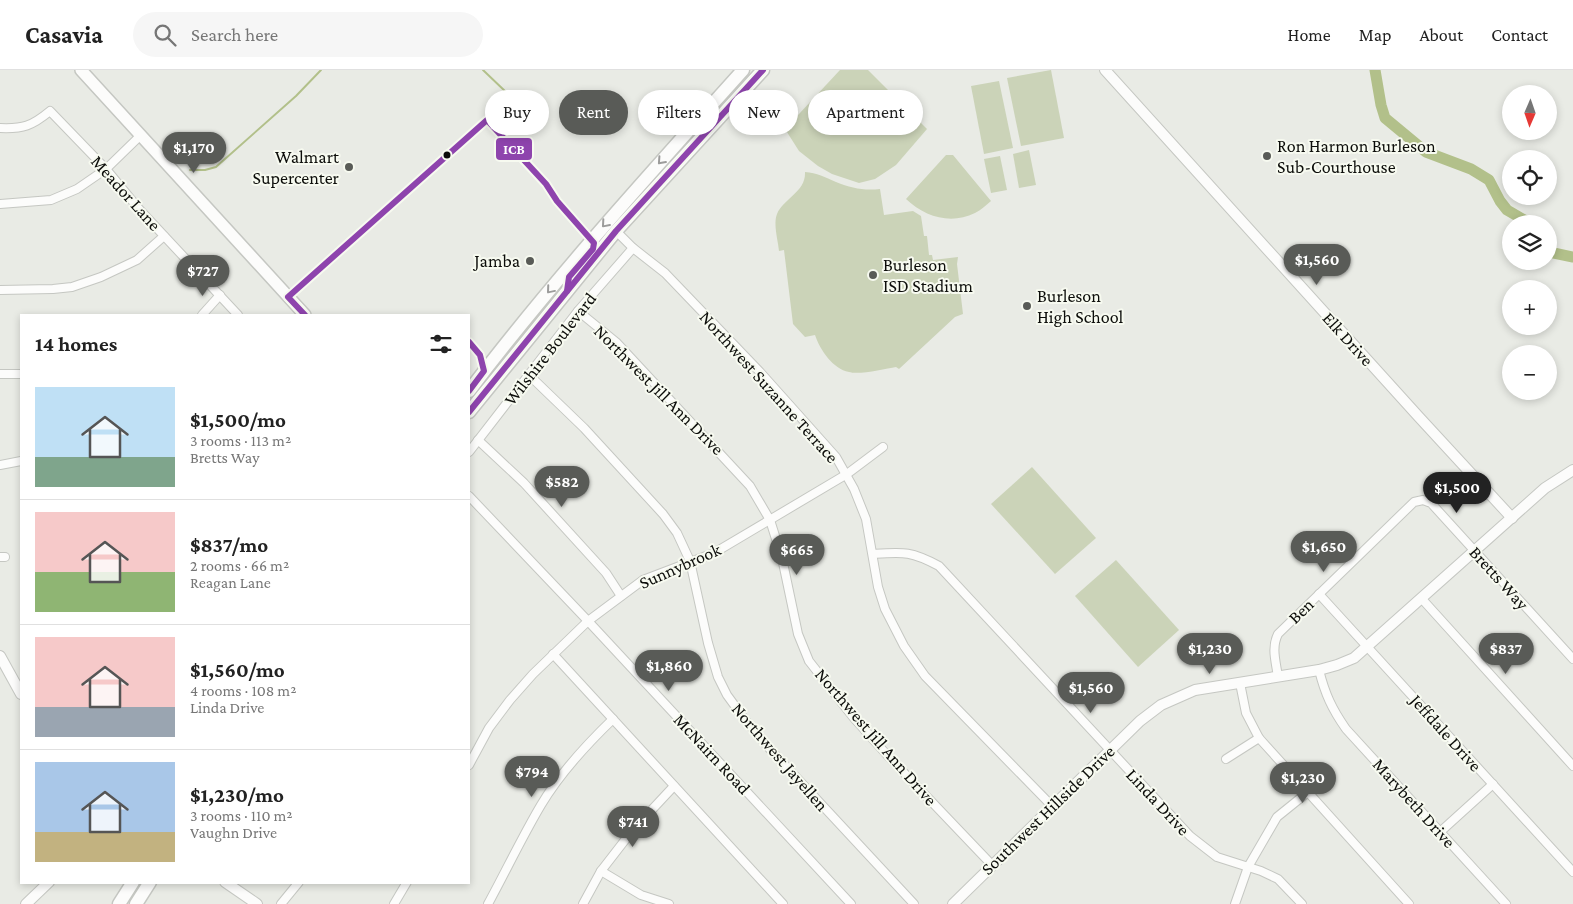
<!DOCTYPE html>
<html lang="en">
<head>
<meta charset="utf-8">
<style>
	:root { --surface:#fff; --page:#f6f6f6; --text:#222; --muted:#767676; --line:#e0e0e0; --accent:#595b57 }
	body { margin:0; font-family:"Crimson Pro",serif; background:var(--page); color:var(--text); height:100vh; display:flex; flex-direction:column; font-size:19px; white-space:nowrap }
	* { box-sizing:border-box; margin:0 }
	p { font-size:16px; color:var(--muted) }
	.icon { flex:none; width:28px; height:28px; fill:none; stroke:currentColor; stroke-width:2; stroke-linecap:round; stroke-linejoin:round }
	.map { position:relative; flex:1; overflow:hidden }
	.side { position:absolute; left:20px; top:244px; width:450px; height:570px; display:flex; flex-direction:column; background:var(--surface); border-radius:0px; box-shadow:0 2px 8px #0003 }
	.side>* { flex:none }
	.guide { position:absolute; left:485px; top:20px; width:475px; height:45px; display:flex; gap:10px }
	.needle { width:32px; rotate:182deg }
	.buttons { position:absolute; left:1502px; top:15px; display:grid; gap:10px }
	.buttons a { display:grid; place-items:center; width:55px; height:55px; border-radius:50%; background:var(--surface); box-shadow:0 2px 8px #0003; font-size:25px }
	.price { position:absolute; translate:-50% -42px; padding:0 11px; border-radius:18px; background:var(--accent); color:#fff; font-size:16px; line-height:32px; filter:drop-shadow(0 1px 2px #0008) }
	.price::after { content:''; position:absolute; left:50%; top:30px; width:15px; height:11px; margin-left:-8px; background:inherit; clip-path:polygon(0 0,100% 0,50% 100%) }
	.price.active { background:#222; color:#fff }
	ul { padding:0; list-style:none }
	li { display:flex; align-items:center; gap:15px; height:125px; padding:0 15px }
	li+li { border-top:1px solid var(--line) }
	li span { display:grid; place-items:center; flex:none; width:140px; height:100px; border-radius:0px; color:#555 }
	li>.icon { margin-inline-start:auto }
	span .icon { width:60px; height:60px; fill:#fffc; stroke-width:1 }
	li b { font-size:21px }
	h2 { display:flex; justify-content:space-between; align-items:center; height:60px; padding:0 15px; font-size:21px }
	.chip { padding:0 18px; border-radius:22px; background:var(--surface); box-shadow:0 2px 8px #0003; font-size:18px; line-height:45px }
	.chip.active { background:var(--accent); color:#fff }
	header { display:flex; align-items:center; gap:30px; box-sizing:border-box; height:70px; padding:0 25px; background:var(--surface); border-bottom:1px solid var(--line) }
	header strong { font-size:24px }
	nav { display:flex; gap:28px; margin-inline-start:auto; font-size:18px }
	.search { width:350px; height:45px; background:var(--page); display:flex; align-items:center; gap:12px; box-sizing:border-box; padding:0 18px; border-radius:28px; color:var(--muted); font-size:19px }
	.map>svg:first-child { display:block }
	.green { fill:#cbd3b8 }
	.lines { fill:none; stroke-linecap:round; stroke-linejoin:round }
	.stream { stroke:#b2c08a; stroke-width:2 }
	.river { stroke:#b2c08a; stroke-width:11 }
	.minor-casing { stroke:#c5c7c2; stroke-width:10 }
	.tertiary-casing { stroke:#c5c7c2; stroke-width:12 }
	.secondary-casing { stroke:#c5c7c2; stroke-width:14 }
	.primary-casing { stroke:#c5c7c2; stroke-width:15 }
	.minor { stroke:#fcfcfb; stroke-width:8 }
	.tertiary { stroke:#fcfcfb; stroke-width:10 }
	.secondary { stroke:#fcfcfb; stroke-width:11 }
	.primary { stroke:#fcfcfb; stroke-width:12 }
	.bus-1-casing { stroke:#f7faf0; stroke-width:10 }
	.bus-1 { stroke:#8e44ad; stroke-width:6 }
	.oneway { stroke:#9c9c9b }
	.bus-dot { fill:#0c0d0a; stroke:#f7faf0; stroke-width:2 }
	.poi-dot { fill:#595b57; stroke:#f7faf0; stroke-width:2 }
	.labels { text-anchor:middle; dominant-baseline:central; stroke-width:4; stroke-linejoin:round; paint-order:stroke }
	.poi-label { font-size:18px; fill:#0c0d0a; stroke:#f7faf0; text-anchor:start }
	.street-label { font-size:18px; fill:#0c0d0a; stroke:#f7faf0 }
	.line-badge { stroke:#f7faf0; stroke-width:2 }
	.badge-label { font-size:14px; text-anchor:middle; font-weight:bold; fill:#fff }
</style>
</head>
<body>
<header>
<strong>Casavia</strong>
<div class="search"><svg class="icon" aria-label="search" viewBox="0 0 24 24"><circle cx="10" cy="10" r="6"/><path d="M15 15l6 6"/></svg>Search here</div>
<nav><a>Home</a><a>Map</a><a>About</a><a>Contact</a></nav>
</header>
<div class="map">
<svg width="1573" height="834" viewBox="0 0 1573 834">
	<rect width="100%" height="100%" fill="#e9ebe5"/>
	<g class="green">
		<polygon points="840,0 868,0 927,59 896,95 875,109 859,113 832,104 818,96 799,81 785,59"/>
		<polygon points="1051,0 1064,68 1021,76 1007,8"/>
		<polygon points="999,11 1013,78 984,84 971,16"/>
		<polygon points="1029,80 1036,115 1019,118 1013,84"/>
		<path d="M946 85H953L991 131C986 135 981 140 975 143 951 155 925 147 906 129Z"/>
		<polygon points="1000,86 1007,120 991,123 984,89"/>
		<path d="M805 102C817 103 825 107 836 112 851 118 864 121 880 119L884 145 913 141 921 146 924 166H927L929 185H932L933 190 958 187 957 194 963 244 955 247 899 299 896 297C885 299 859 305 849 302 833 299 820 280 815 265L805 267 793 254 784 180 779 181C778 170 773 154 777 144 784 128 806 122 805 102Z"/>
		<polygon points="1032,397 1096,468 1055,504 991,434"/>
		<polygon points="1116,490 1179,560 1138,597 1075,526"/>
	</g>
	<g class="lines">
		<g class="stream">
			<polyline points="483,0 507,23"/>
			<polyline points="190,100 205,100 216,97 296,26 321,0"/>
		</g>
		<g class="river">
			<polyline points="1375,0 1381,35 1385,48 1426,82 1471,99 1489,110 1500,131 1507,140 1526,151 1527,154"/>
			<polyline points="1549,182 1573,187"/>
		</g>
		<defs>
			<g id="minor">
				<path d="M0 58C23 59 32 56 50 41L106 99 139 139 238 245"/>
				<polyline points="0,134 51,130 77,119 106,99 141,65"/>
				<polyline points="616,161 633,178 665,203 760,302 836,387 854,419 866,449 878,517 885,539 904,576 925,606 1052,736"/>
				<polyline points="0,220 53,219 72,217 101,207 137,190 164,166"/>
				<polyline points="578,241 616,272 750,416 770,450 782,488 798,564 809,591 853,647 888,686 992,795"/>
				<polyline points="202,245 220,225"/>
				<polyline points="0,304 21,304"/>
				<polyline points="529,305 584,358 663,444 677,463 690,491 708,573 718,607 727,625 746,651 769,678 914,834"/>
				<polyline points="478,370 524,413 606,503 621,526"/>
				<polyline points="469,382 578,241 633,178"/>
				<polyline points="0,395 21,391"/>
				<polyline points="469,426 588,551 851,834"/>
				<path d="M873 484C904 482 911 481 939 496L1190 766 1217 787 1261 801 1278 809 1302 834"/>
				<polyline points="0,487 5,487"/>
				<polyline points="1319,524 1573,802"/>
				<polyline points="1422,529 1573,696"/>
				<polyline points="553,584 783,834"/>
				<path d="M1319 600C1325 624 1332 639 1346 659L1506 834"/>
				<path d="M1278 607C1276 592 1271 578 1278 564L1414 432 1423 430 1431 433 1573 589"/>
				<polyline points="1240,613 1246,643 1259,668 1409,834"/>
				<polyline points="1226,689 1259,668"/>
				<polyline points="469,695 489,658 510,630 533,604 588,551 643,510 714,483 847,404 883,377"/>
				<polyline points="1440,762 1493,714"/>
				<polyline points="601,801 641,825 669,834"/>
				<polyline points="281,834 299,812"/>
				<polyline points="394,834 407,812"/>
				<path d="M488 834C506 801 522 767 541 735 560 703 586 675 613 649"/>
				<polyline points="583,834 601,801 632,761 674,716"/>
				<polyline points="1235,834 1248,797 1277,747 1308,722"/>
			</g>
			<g id="tertiary">
				<polyline points="1105,0 1418,346 1512,448"/>
				<polyline points="0,586 21,624"/>
				<polyline points="225,812 257,834"/>
				<polyline points="26,834 49,812"/>
				<polyline points="953,834 1140,651 1161,635 1195,620 1319,600 1337,595 1354,588 1545,418 1573,400"/>
			</g>
			<polyline id="secondary" points="81,0 305,245"/>
			<g id="primary">
				<path d="M469 321C554 209 649 105 743 0"/>
				<polyline points="469,342 616,161 763,0"/>
				<polyline points="119,834 133,812"/>
				<polyline points="136,834 150,812"/>
			</g>
		</defs>
		<use href="#minor" class="minor-casing"/>
		<use href="#tertiary" class="tertiary-casing"/>
		<use href="#secondary" class="secondary-casing"/>
		<use href="#primary" class="primary-casing"/>
		<use href="#minor" class="minor"/>
		<use href="#tertiary" class="tertiary"/>
		<use href="#secondary" class="secondary"/>
		<use href="#primary" class="primary"/>
		<defs>
			<g id="bus-1">
				<polyline points="305,245 288,227 487,50 546,114 557,131 594,173 593,179 569,207 567,221"/>
				<polyline points="469,272 480,285 484,301 469,321"/>
				<polyline points="469,342 616,161 763,0"/>
			</g>
		</defs>
		<use href="#bus-1" class="bus-1-casing"/>
		<use href="#bus-1" class="bus-1"/>
	</g>
	<defs><path id="oneway-chevron" d="M-2-3.5L2.5 0L-2 3.5" fill="none" stroke-width="1.6" stroke-linecap="round" stroke-linejoin="round" transform="scale(1.25)"/></defs>
	<g class="oneway">
		<use href="#oneway-chevron" transform="translate(661 91) rotate(132)"/>
		<use href="#oneway-chevron" transform="translate(605 154) rotate(131)"/>
		<use href="#oneway-chevron" transform="translate(550 220) rotate(130)"/>
	</g>
	<circle class="bus-dot" cx="447" cy="85" r="4.5"/>
	<g class="poi-dot">
		<circle cx="1267" cy="86" r="5"/>
		<circle cx="349" cy="97" r="5"/>
		<circle cx="530" cy="191" r="5"/>
		<circle cx="873" cy="205" r="5"/>
		<circle cx="1027" cy="236" r="5"/>
	</g>
	<g class="labels">
		<g class="poi-label">
			<text x="1277" y="76">Ron Harmon Burleson<tspan x="1277" dy="21">Sub-Courthouse</tspan></text>
			<text x="339" y="87" text-anchor="end">Walmart<tspan x="339" dy="21">Supercenter</tspan></text>
			<text x="520" y="191" text-anchor="end">Jamba</text>
			<text x="883" y="195">Burleson<tspan x="883" dy="21">ISD Stadium</tspan></text>
			<text x="1037" y="226">Burleson<tspan x="1037" dy="21">High School</tspan></text>
		</g>
		<g class="street-label">
			<text transform="translate(126 123) rotate(48)">Meador Lane</text>
			<text transform="translate(1348 269) rotate(48)">Elk Drive</text>
			<text transform="translate(550 279) rotate(-52)">Wilshire Boulevard</text>
			<text transform="translate(769 317) rotate(48)">Northwest Suzanne Terrace</text>
			<text transform="translate(659 320) rotate(45)">Northwest Jill Ann Drive</text>
			<text transform="translate(680 496) rotate(-24)">Sunnybrook</text>
			<text transform="translate(1499 508) rotate(48)">Bretts Way</text>
			<text transform="translate(1301 541) rotate(-44)">Ben</text>
			<text transform="translate(1446 663) rotate(48)">Jeffdale Drive</text>
			<text transform="translate(876 667) rotate(49)">Northwest Jill Ann Drive</text>
			<text transform="translate(712 684) rotate(47)">McNairn Road</text>
			<text transform="translate(780 687) rotate(49)">Northwest Jayellen</text>
			<text transform="translate(1158 732) rotate(47)">Linda Drive</text>
			<text transform="translate(1414 733) rotate(48)">Marybeth Drive</text>
			<text transform="translate(1048 740) rotate(-44)">Southwest Hillside Drive</text>
		</g>
	</g>
	<rect class="line-badge" x="495" y="67" width="38" height="24" rx="5" fill="#8e44ad"/>
	<g class="badge-label">
		<text x="514" y="84">ICB</text>
	</g>
</svg>
<div class="buttons">
<a><svg class="needle" viewBox="-14 -14 28 28"><path d="M0-13l5 13h-10z" fill="#e53935"/><path d="M0 13l5-13h-10z" fill="#767676"/></svg></a>
<a><svg class="icon" aria-label="locate" viewBox="0 0 24 24"><circle cx="12" cy="12" r="6"/><path d="M12 2v4M12 18v4M2 12h4M18 12h4"/></svg></a>
<a><svg class="icon" aria-label="layers" viewBox="0 0 24 24"><path d="M12 4l9 5-9 5-9-5zM3 14l9 5 9-5"/></svg></a>
<a>+</a>
<a>−</a>
</div>
<b class="price" style="left:194px;top:104px">$1,170</b>
<b class="price" style="left:1317px;top:216px">$1,560</b>
<b class="price" style="left:203px;top:227px">$727</b>
<b class="price" style="left:562px;top:438px">$582</b>
<b class="price active" style="left:1457px;top:444px">$1,500</b>
<b class="price" style="left:1324px;top:503px">$1,650</b>
<b class="price" style="left:797px;top:506px">$665</b>
<b class="price" style="left:1210px;top:605px">$1,230</b>
<b class="price" style="left:1506px;top:605px">$837</b>
<b class="price" style="left:669px;top:622px">$1,860</b>
<b class="price" style="left:1091px;top:644px">$1,560</b>
<b class="price" style="left:532px;top:728px">$794</b>
<b class="price" style="left:1303px;top:734px">$1,230</b>
<b class="price" style="left:633px;top:778px">$741</b>
<div class="guide">
<a class="chip">Buy</a>
<a class="chip active">Rent</a>
<a class="chip">Filters</a>
<a class="chip">New</a>
<a class="chip">Apartment</a>
</div>
<section class="side">
<h2>14 homes<svg class="icon" aria-label="filters" viewBox="0 0 24 24"><path d="M4 7h16M4 17h16"/><circle cx="9" cy="7" r="2"/><circle cx="15" cy="17" r="2"/></svg></h2>
<ul>
<li><span style="background:linear-gradient(#bfe0f5 70%,#7fa58c 0)"><svg class="icon" aria-label="home" viewBox="0 0 24 24"><path d="M3 11l9-7 9 7M6 9v11h12V9"/></svg></span><div><b>$1,500/mo</b><p>3 rooms · 113 m²</p><p>Bretts Way</p></div></li>
<li><span style="background:linear-gradient(#f6c9c9 60%,#8fb573 0)"><svg class="icon" aria-label="home" viewBox="0 0 24 24"><path d="M3 11l9-7 9 7M6 9v11h12V9"/></svg></span><div><b>$837/mo</b><p>2 rooms · 66 m²</p><p>Reagan Lane</p></div></li>
<li><span style="background:linear-gradient(#f6c9c9 70%,#9aa5b1 0)"><svg class="icon" aria-label="home" viewBox="0 0 24 24"><path d="M3 11l9-7 9 7M6 9v11h12V9"/></svg></span><div><b>$1,560/mo</b><p>4 rooms · 108 m²</p><p>Linda Drive</p></div></li>
<li><span style="background:linear-gradient(#a9c7e8 70%,#c2b280 0)"><svg class="icon" aria-label="home" viewBox="0 0 24 24"><path d="M3 11l9-7 9 7M6 9v11h12V9"/></svg></span><div><b>$1,230/mo</b><p>3 rooms · 110 m²</p><p>Vaughn Drive</p></div></li>
</ul>
</section>
</div>
</body>
</html>
